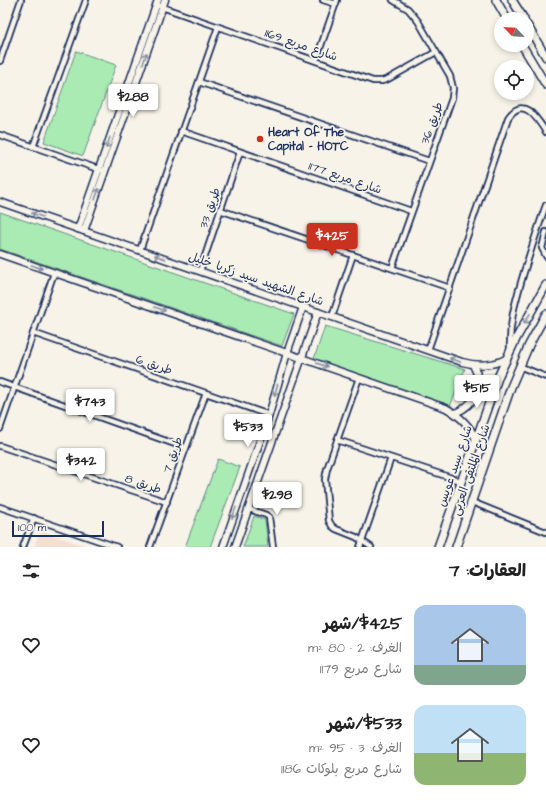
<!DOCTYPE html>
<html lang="ar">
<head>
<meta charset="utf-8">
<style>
	:root { --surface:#fff; --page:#f2f2f2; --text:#222; --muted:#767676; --accent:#c8321e }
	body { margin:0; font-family:"Architects Daughter","Playpen Sans Arabic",sans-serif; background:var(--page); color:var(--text); direction:rtl; height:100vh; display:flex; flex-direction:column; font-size:15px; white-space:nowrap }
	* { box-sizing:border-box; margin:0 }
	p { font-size:13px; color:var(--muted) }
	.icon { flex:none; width:22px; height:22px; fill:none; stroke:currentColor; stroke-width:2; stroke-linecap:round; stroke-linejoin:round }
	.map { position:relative; height:547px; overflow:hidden; direction:ltr }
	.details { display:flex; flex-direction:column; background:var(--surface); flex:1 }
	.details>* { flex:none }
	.needle { width:26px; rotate:295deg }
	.fabs { position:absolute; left:494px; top:12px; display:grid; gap:8px }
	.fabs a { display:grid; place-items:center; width:40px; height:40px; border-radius:50%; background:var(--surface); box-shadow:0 2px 6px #0003; font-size:20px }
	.scale { position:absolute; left:12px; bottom:10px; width:92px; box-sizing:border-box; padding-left:4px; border:2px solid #1b2f5e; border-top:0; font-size:11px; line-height:14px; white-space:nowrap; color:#1b2f5e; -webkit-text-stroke:3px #f7f3e8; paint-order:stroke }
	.price { position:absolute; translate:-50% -34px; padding:0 9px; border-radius:4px; background:#fff; color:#222; font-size:13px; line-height:26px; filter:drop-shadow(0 1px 2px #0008) }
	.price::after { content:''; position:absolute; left:50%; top:24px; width:12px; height:9px; margin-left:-6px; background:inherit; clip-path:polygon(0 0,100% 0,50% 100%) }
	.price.selected { background:var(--accent); color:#fff }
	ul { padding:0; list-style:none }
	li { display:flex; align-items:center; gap:12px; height:100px; padding:0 20px }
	li span { display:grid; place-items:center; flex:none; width:112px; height:80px; border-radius:12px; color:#555 }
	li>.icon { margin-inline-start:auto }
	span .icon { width:48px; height:48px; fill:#fffc; stroke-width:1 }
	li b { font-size:17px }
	h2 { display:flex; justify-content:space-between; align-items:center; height:48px; padding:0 20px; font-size:17px }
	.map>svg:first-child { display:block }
	.built { fill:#f4e0d3 }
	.green { fill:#aaebb3; stroke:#628d88 }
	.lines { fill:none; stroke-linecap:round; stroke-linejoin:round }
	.minor-casing { stroke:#1b2f5e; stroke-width:8 }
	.tertiary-casing { stroke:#1b2f5e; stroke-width:9 }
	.secondary-casing { stroke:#1b2f5e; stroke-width:10 }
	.minor { stroke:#f7f3e8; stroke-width:4.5 }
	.tertiary { stroke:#f7f3e8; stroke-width:6 }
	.secondary { stroke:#f7f3e8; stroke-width:7 }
	.oneway { stroke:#8991a3 }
	.poi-dot { fill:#c8321e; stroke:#f7f3e8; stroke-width:1.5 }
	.labels { text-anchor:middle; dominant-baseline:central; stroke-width:3.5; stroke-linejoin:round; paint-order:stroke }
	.street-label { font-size:12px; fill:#1b2f5e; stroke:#f7f3e8 }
	.poi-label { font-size:12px; font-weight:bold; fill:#1b2f5e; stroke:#f7f3e8; text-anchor:start }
</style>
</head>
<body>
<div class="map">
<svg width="546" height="547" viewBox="0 0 546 547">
	<rect width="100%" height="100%" fill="#f7f3e8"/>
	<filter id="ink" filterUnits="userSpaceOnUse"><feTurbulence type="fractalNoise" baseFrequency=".025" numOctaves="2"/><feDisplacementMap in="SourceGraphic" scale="8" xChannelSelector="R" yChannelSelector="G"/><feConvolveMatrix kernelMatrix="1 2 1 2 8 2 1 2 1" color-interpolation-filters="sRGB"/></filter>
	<g filter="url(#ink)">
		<polygon class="built" points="44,532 89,547 34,547 38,536"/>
		<g class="green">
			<polygon points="76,51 116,65 83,156 44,142"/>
			<polygon points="0,212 294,314 282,346 0,249"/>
			<polygon points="325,326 465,369 449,409 314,359"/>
			<polygon points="218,459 240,467 210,547 185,547"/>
			<polygon points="254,516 265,520 268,547 243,547"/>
		</g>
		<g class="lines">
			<defs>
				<g id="minor">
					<polyline points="323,0 336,4"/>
					<polyline points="159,6 373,81 382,81 388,79 436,52"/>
					<polyline points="316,60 337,0"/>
					<polyline points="0,61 21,0"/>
					<polyline points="199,82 429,161"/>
					<polyline points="181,131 411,211"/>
					<polyline points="0,135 101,170"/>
					<polyline points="33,147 86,0"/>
					<polyline points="220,210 450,288"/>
					<polyline points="546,232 542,248 546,256"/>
					<polyline points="140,250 218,27"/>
					<polyline points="392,268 452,98 453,88 450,76 418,21 408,9 393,0"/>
					<polyline points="200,271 240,152"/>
					<polyline points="332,317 353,255"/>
					<polyline points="33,333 269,415"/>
					<path d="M428 350 508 118C523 95 537 118 546 132"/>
					<path d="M510 350C509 320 516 300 524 272 531 250 538 227 546 205"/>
					<polyline points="519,366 546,377"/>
					<polyline points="359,378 327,469 325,479 329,521 332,526 336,529 356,537 371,547"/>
					<polyline points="0,382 186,448"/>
					<polyline points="0,429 54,273"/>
					<polyline points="337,440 461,481"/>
					<polyline points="0,446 167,502"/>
					<polyline points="472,502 546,532"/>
					<polyline points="0,507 117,547"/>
					<polyline points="249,509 266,515 269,517 273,547"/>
					<polyline points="23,547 34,518"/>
					<polyline points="150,547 206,393"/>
					<polyline points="360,547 391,458"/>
				</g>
				<g id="tertiary">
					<path d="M0 202 462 362C477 366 492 366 506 359"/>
					<polyline points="78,229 158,0"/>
					<polyline points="84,231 165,0"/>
					<path d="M0 254 446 408C460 416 470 425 476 440"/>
					<path d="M455 413C476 405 484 384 473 365"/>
					<polyline points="223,547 269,415 287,353 303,307"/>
					<polyline points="235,547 318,312"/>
				</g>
				<g id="secondary">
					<polyline points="496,0 507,19"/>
					<polyline points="512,0 524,19"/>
					<polyline points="527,25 546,57"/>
					<polyline points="522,45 546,85"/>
					<polyline points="438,547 499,375 517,337 546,285"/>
					<polyline points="456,547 511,387 529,345 546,314"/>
				</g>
			</defs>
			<use href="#minor" class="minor-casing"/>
			<use href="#tertiary" class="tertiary-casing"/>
			<use href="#secondary" class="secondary-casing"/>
			<use href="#minor" class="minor"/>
			<use href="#tertiary" class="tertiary"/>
			<use href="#secondary" class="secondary"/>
		</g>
		<defs><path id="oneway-shaft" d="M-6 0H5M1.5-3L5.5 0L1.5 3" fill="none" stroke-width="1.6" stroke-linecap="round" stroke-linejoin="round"/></defs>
		<g class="oneway">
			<use href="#oneway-shaft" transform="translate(145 58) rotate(-71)"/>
			<use href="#oneway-shaft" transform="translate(108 143) rotate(109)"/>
			<use href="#oneway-shaft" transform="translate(97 194) rotate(-71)"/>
			<use href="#oneway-shaft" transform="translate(37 215) rotate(-161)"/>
			<use href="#oneway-shaft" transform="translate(160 257) rotate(-161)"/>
			<use href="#oneway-shaft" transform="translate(37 267) rotate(19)"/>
			<use href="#oneway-shaft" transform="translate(160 309) rotate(19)"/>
			<use href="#oneway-shaft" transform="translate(527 319) rotate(119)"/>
			<use href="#oneway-shaft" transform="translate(455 360) rotate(-161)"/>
			<use href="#oneway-shaft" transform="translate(322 365) rotate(19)"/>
			<use href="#oneway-shaft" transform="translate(276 390) rotate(106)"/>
			<use href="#oneway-shaft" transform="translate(234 513) rotate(109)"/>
		</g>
	</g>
	<circle class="poi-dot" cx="260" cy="139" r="4"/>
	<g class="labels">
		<g class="street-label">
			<text transform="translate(301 45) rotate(19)">شارع مربع 1169</text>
			<text transform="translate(432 123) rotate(-70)">طريق 36</text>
			<text transform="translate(345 178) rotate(19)">شارع مربع 1177</text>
			<text transform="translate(210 208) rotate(-71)">طريق 33</text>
			<text transform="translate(256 279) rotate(19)">شارع الشهيد سيد زكريا خليل</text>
			<text transform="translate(154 365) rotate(19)">طريق 6</text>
			<text transform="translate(173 455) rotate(-70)">طريق 7</text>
			<text transform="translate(455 466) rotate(-71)">شارع سيد عويس</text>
			<text transform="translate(471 470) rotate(-71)">شارع الملتقى العربى</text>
			<text transform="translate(143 484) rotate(19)">طريق 8</text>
		</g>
		<g class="poi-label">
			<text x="268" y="132">Heart Of The<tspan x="268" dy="14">Capital - HOTC</tspan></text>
		</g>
	</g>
</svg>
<div class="fabs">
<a><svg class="needle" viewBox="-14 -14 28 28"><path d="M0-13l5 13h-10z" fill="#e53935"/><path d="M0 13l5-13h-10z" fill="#767676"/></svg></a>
<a><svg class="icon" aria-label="locate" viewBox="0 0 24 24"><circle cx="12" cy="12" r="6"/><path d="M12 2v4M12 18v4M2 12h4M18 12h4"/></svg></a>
</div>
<div class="scale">100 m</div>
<b class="price" style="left:133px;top:118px">$288</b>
<b class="price selected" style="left:332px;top:257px">$425</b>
<b class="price" style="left:477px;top:409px">$515</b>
<b class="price" style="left:90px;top:423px">$743</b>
<b class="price" style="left:248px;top:448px">$533</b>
<b class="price" style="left:81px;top:482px">$342</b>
<b class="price" style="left:277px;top:516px">$298</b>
</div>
<section class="details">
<h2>العقارات: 7<svg class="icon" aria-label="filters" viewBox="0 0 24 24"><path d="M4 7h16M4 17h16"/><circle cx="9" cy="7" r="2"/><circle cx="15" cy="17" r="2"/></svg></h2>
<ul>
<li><span style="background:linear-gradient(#a9c7e8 75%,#7fa58c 0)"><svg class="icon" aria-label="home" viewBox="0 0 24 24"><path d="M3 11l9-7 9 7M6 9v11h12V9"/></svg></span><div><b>$425/شهر</b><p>الغرف: 2 · 80 m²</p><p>شارع مربع 1179</p></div><svg class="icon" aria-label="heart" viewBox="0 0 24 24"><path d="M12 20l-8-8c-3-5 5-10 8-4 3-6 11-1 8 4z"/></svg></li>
<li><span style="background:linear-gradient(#bfe0f5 60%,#8fb573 0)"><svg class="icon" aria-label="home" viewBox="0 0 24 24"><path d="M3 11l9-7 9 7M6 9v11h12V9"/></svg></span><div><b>$533/شهر</b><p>الغرف: 3 · 95 m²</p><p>شارع مربع بلوكات 1186</p></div><svg class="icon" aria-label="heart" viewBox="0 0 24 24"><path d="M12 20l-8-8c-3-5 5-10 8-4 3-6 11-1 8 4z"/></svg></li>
</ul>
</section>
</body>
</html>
